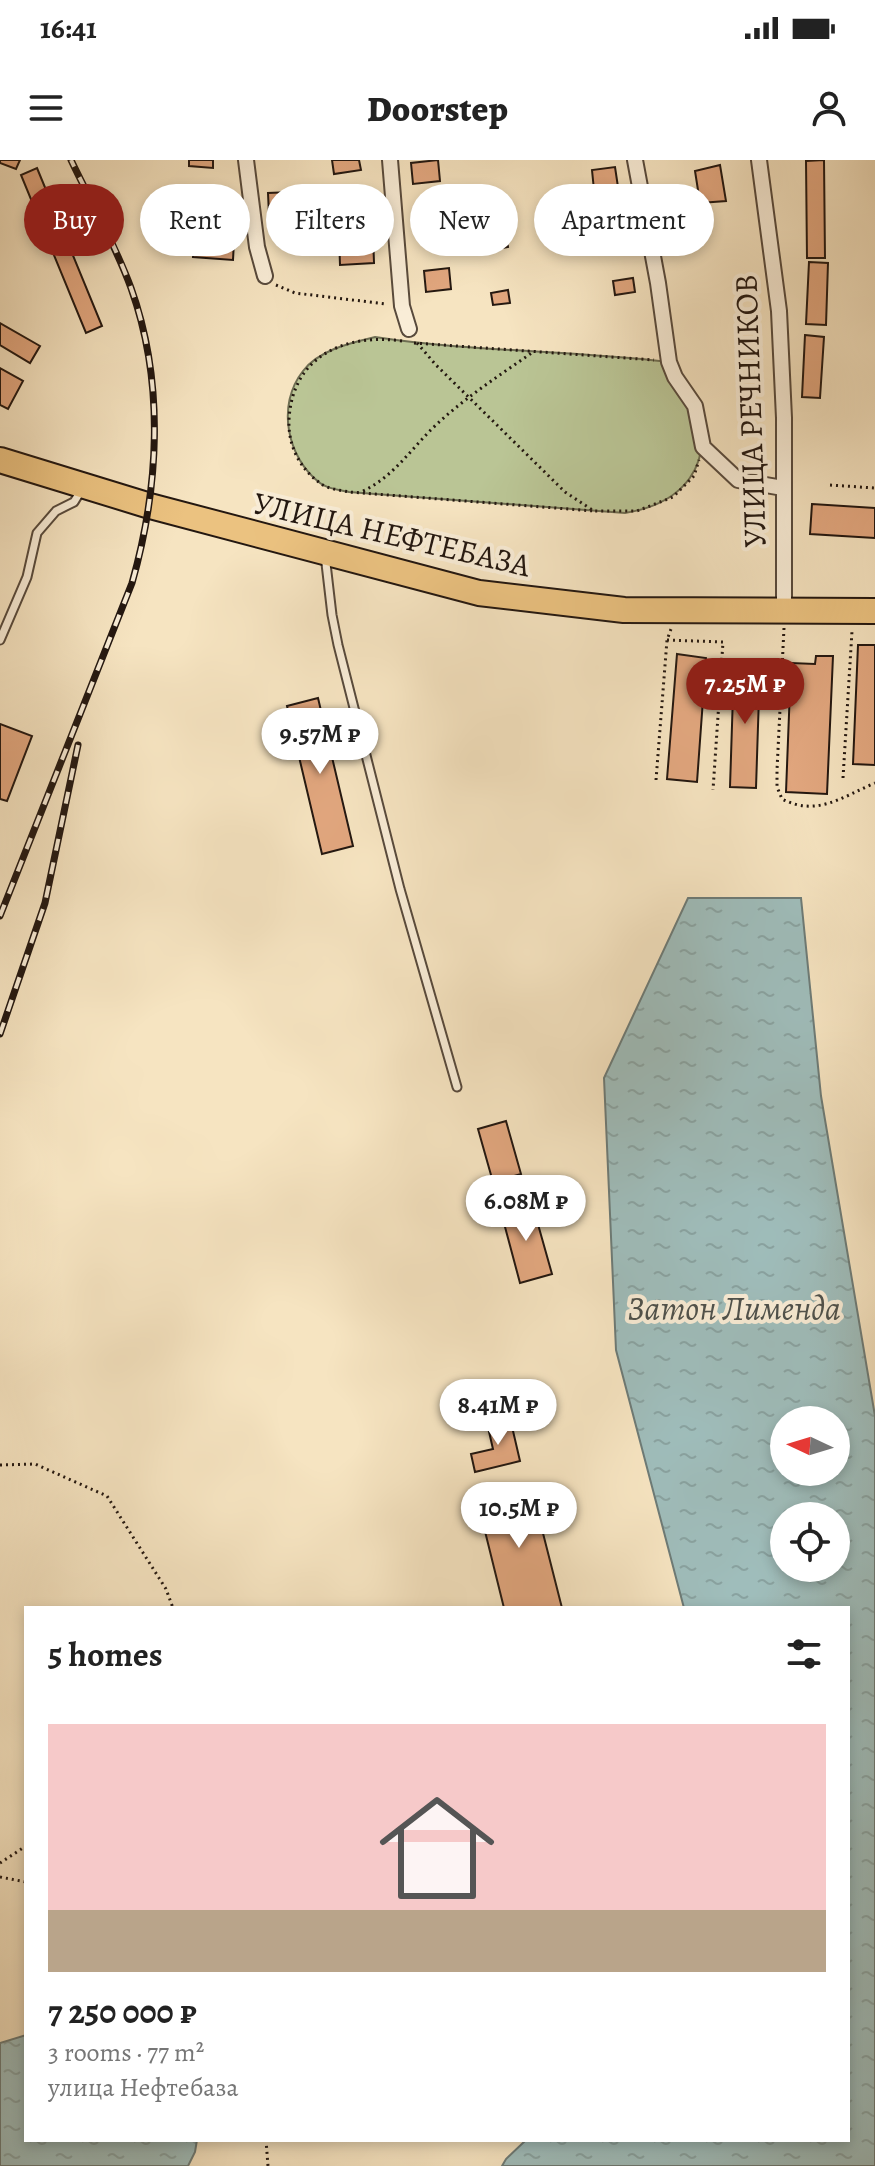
<!DOCTYPE html>
<html lang="en">
<head>
<meta charset="utf-8">
<style>
	:root { --surface:#fff; --page:#f2f2f2; --text:#222; --muted:#767676; --line:#e0e0e0; --accent:#8f2418 }
	body { margin:0; font-family:Alegreya,serif; background:var(--page); color:var(--text); height:100vh; display:flex; flex-direction:column; font-size:30px; white-space:nowrap }
	* { box-sizing:border-box; margin:0 }
	p { font-size:26px; color:var(--muted) }
	.icon { flex:none; width:44px; height:44px; fill:none; stroke:currentColor; stroke-width:2; stroke-linecap:round; stroke-linejoin:round }
	.map { position:relative; flex:1; overflow:hidden }
	.sheet { position:absolute; left:24px; top:1446px; width:826px; height:536px; display:flex; flex-direction:column; background:var(--surface); border-radius:0px; box-shadow:0 4px 12px #0003 }
	.sheet>* { flex:none }
	.guide { position:absolute; left:24px; top:24px; width:828px; height:72px; display:flex; gap:16px }
	.needle { width:52px; rotate:274deg }
	.tools { position:absolute; left:770px; top:1246px; display:grid; gap:16px }
	.tools a { display:grid; place-items:center; width:80px; height:80px; border-radius:50%; background:var(--surface); box-shadow:0 4px 12px #0003; font-size:40px }
	.price { position:absolute; translate:-50% -68px; padding:0 18px; border-radius:28px; background:#fff; color:#222; font-size:26px; line-height:52px; filter:drop-shadow(0 2px 4px #0008) }
	.price::after { content:''; position:absolute; left:50%; top:48px; width:24px; height:18px; margin-left:-12px; background:inherit; clip-path:polygon(0 0,100% 0,50% 100%) }
	.price.active { background:var(--accent); color:#fff }
	ul { padding:0; list-style:none }
	li { display:grid; align-content:center; gap:16px; height:424px; padding:0 24px }
	li+li { border-top:2px solid var(--line) }
	li span { display:grid; place-items:center; height:248px; border-radius:0px; color:#555 }
	li>.icon { margin-inline-start:auto }
	span .icon { width:144px; height:144px; fill:#fffc; stroke-width:1 }
	li b { font-size:34px }
	h2 { display:flex; justify-content:space-between; align-items:center; height:96px; padding:0 24px; font-size:34px }
	.tag { padding:0 28px; border-radius:36px; background:var(--surface); box-shadow:0 4px 12px #0003; font-size:28px; line-height:72px }
	.tag.active { background:var(--accent); color:#fff }
	.status { display:flex; justify-content:space-between; align-items:center; height:56px; padding:0 40px; background:var(--surface); direction:ltr }
	.status svg { height:22px; fill:currentColor }
	header { display:flex; justify-content:space-between; align-items:center; height:104px; padding:0 24px; background:var(--surface); font-size:36px; font-weight:800 }
	.map>svg:first-child { display:block }
	.grass { fill:#bac595; stroke:#6e6e52; stroke-width:2 }
	.water { fill:url(#water-ripples); stroke:#6d7b77; stroke-width:2; fill-rule:evenodd }
	.building { fill:#e2a77f; stroke:#231710; stroke-width:2 }
	.lines { fill:none; stroke-linecap:round; stroke-linejoin:round }
	.lane-casing { stroke:#584a3c; stroke-width:11 }
	.street-casing { stroke:#584a3c; stroke-width:18 }
	.primary-casing { stroke:#231710; stroke-width:28 }
	.path { stroke:#231710; stroke-width:3; stroke-dasharray:2 4; stroke-linecap:butt }
	.lane { stroke:#f9edd7; stroke-width:7 }
	.street { stroke:#f9edd7; stroke-width:14 }
	.primary { stroke:#ebc280; stroke-width:24 }
	.rail-casing { stroke:#231710; stroke-width:7 }
	.rail { stroke:#f9edd7; stroke-width:4; stroke-dasharray:12; stroke-linecap:butt }
	.labels { text-anchor:middle; dominant-baseline:central; stroke-width:8; stroke-linejoin:round; paint-order:stroke }
	.street-label { font-size:32px; fill:#231710; stroke:#f9edd7 }
	.water-label { font-size:34px; font-style:italic; fill:#4e514c; stroke:#f9edd7 }
</style>
</head>
<body>
<div class="status"><b>16:41</b><svg viewBox="0 0 49 12"><path d="M0 12V9h3v3zM5 12V6h3v6zM10 12V3h3v9zM15 12V0h3v12zM26 1h20v11H26zM47 4h2v5h-2z"/></svg></div>
<header><svg class="icon" aria-label="menu" viewBox="0 0 24 24"><path d="M4 6h16M4 12h16M4 18h16"/></svg>Doorstep<svg class="icon" aria-label="person" viewBox="0 0 24 24"><circle cx="12" cy="8" r="4"/><path d="M4 21q1-7 8-7t8 7"/></svg></header>
<div class="map">
<svg width="875" height="2006" viewBox="0 0 875 2006">
	<defs>
		<pattern id="water-ripples" width="26" height="14" patternUnits="userSpaceOnUse" patternTransform="scale(2)"><rect width="26" height="14" fill="#9fbdbb"/><path d="M2 4q2-2 4 0t4 0M15 11q2-2 4 0t4 0" fill="none" stroke="#89a2a0"/></pattern>
	</defs>
	<rect width="100%" height="100%" fill="#f6e4c1"/>
	<filter id="stains"><feTurbulence type="fractalNoise" baseFrequency=".0025" numOctaves="4"/><feColorMatrix values="0 0 0 0 .2 0 0 0 0 .09 0 0 0 0 .02 0 0 0 .5 -.17"/></filter>
	<radialGradient id="worn" r=".72"><stop offset=".6" stop-color="#630" stop-opacity="0"/><stop offset="1" stop-color="#630" stop-opacity=".3"/></radialGradient>
	<path class="grass" d="M375 177C472 192 571 190 669 202 677 216 689 231 695 246 717 305 682 344 625 353L349 332C340 330 327 329 320 323 287 298 276 245 303 211 319 190 350 183 375 177Z"/>
	<g class="water">
		<path d="M688 738H801L821 936 875 1256V2006H502L506 1999 526 1980H848V1448H684L616 1190 604 918ZM784 1260H836V1312H784ZM784 1356H836V1408H784Z"/>
		<polygon points="26,1875 26,1980 197,1980 195,1992 188,2006 0,2006 0,1883"/>
	</g>
	<g class="building">
		<polygon points="0,0 20,0 16,9 0,3"/>
		<polygon points="189,0 213,0 213,8 189,6"/>
		<polygon points="332,0 359,0 361,10 334,14"/>
		<polygon points="438,0 440,21 413,24 411,3"/>
		<polygon points="824,0 825,98 807,98 806,1"/>
		<polygon points="720,5 726,41 700,43 695,11"/>
		<polygon points="615,7 618,27 594,30 592,10"/>
		<polygon points="37,8 102,166 86,173 21,15"/>
		<polygon points="292,32 293,54 269,55 268,33"/>
		<polygon points="440,50 442,73 417,75 415,53"/>
		<polygon points="196,59 235,62 233,100 193,97"/>
		<polygon points="624,65 626,79 609,82 606,68"/>
		<polygon points="506,73 508,87 486,91 484,76"/>
		<polygon points="373,74 374,103 340,105 339,75"/>
		<polygon points="809,102 828,103 826,165 806,164"/>
		<polygon points="449,108 451,129 426,132 424,111"/>
		<polygon points="633,118 635,132 615,135 613,121"/>
		<polygon points="508,130 510,143 493,145 491,133"/>
		<polygon points="0,163 40,186 30,203 0,185"/>
		<polygon points="805,175 824,177 820,238 802,237"/>
		<polygon points="0,208 23,221 8,249 0,245"/>
		<polygon points="812,344 875,348 875,378 810,374"/>
		<polygon points="858,485 875,485 875,605 853,604"/>
		<polygon points="677,494 706,498 697,622 667,619"/>
		<polygon points="816,496 833,496 827,634 786,632 791,503 815,504"/>
		<polygon points="734,504 760,505 756,628 730,627"/>
		<polygon points="318,538 353,686 322,694 287,546"/>
		<polygon points="0,564 32,576 7,641 0,639"/>
		<polygon points="506,961 521,1014 493,1022 478,969"/>
		<polygon points="532,1043 552,1114 520,1123 501,1052"/>
		<polygon points="510,1258 520,1301 475,1312 471,1294 493,1289 487,1263"/>
		<polygon points="531,1326 562,1448 504,1448 477,1339"/>
	</g>
	<g class="lines">
		<defs>
			<g id="lane">
				<polyline points="325,395 332,455 338,485 400,729 457,927"/>
				<polyline points="0,480 27,417 37,373 56,351 74,342 82,329"/>
			</g>
			<g id="street">
				<polyline points="246,0 257,87 265,116"/>
				<polyline points="390,0 402,146 409,169"/>
				<polyline points="635,0 658,123 669,202 675,217 695,246 703,287 738,320 783,328"/>
				<polyline points="759,0 779,151 784,258 784,452"/>
			</g>
			<polyline id="primary" points="0,300 150,346 479,433 624,450 875,451"/>
		</defs>
		<use href="#lane" class="lane-casing"/>
		<use href="#street" class="street-casing"/>
		<use href="#primary" class="primary-casing"/>
		<g class="path">
			<polyline points="276,125 295,133 386,144"/>
			<path d="M402 181C345 173 292 196 289 260 288 285 299 308 320 323 327 329 340 330 349 332L594 351"/>
			<polyline points="414,183 654,200"/>
			<polyline points="417,183 436,205 565,332 594,351 637,351 673,337 694,316 699,300"/>
			<polyline points="830,325 875,328"/>
			<path d="M363 331C395 316 412 287 437 264 466 237 500 215 533 192"/>
			<path d="M784 468 777 610V627L782 639C817 657 842 637 875 623"/>
			<polyline points="667,480 723,482 713,630"/>
			<polyline points="843,618 852,471"/>
			<polyline points="656,620 667,480 671,469"/>
			<polyline points="0,1305 35,1304 107,1336 166,1429 173,1448"/>
			<polyline points="0,1703 26,1686"/>
			<polyline points="0,1717 26,1722"/>
			<polyline points="266,1980 268,2006"/>
		</g>
		<use href="#lane" class="lane"/>
		<use href="#street" class="street"/>
		<use href="#primary" class="primary"/>
		<defs>
			<g id="rail">
				<path d="M0 756 132 423C159 328 165 223 131 128 115 84 91 42 71 0"/>
				<polyline points="0,874 45,743 78,585"/>
			</g>
		</defs>
		<use href="#rail" class="rail-casing"/>
		<use href="#rail" class="rail"/>
	</g>
	<g class="labels">
		<g class="street-label">
			<text transform="translate(750 251) rotate(-92)">УЛИЦА РЕЧНИКОВ</text>
			<text transform="translate(392 374) rotate(13)">УЛИЦА НЕФТЕБАЗА</text>
		</g>
		<g class="water-label">
			<text x="734" y="1148">Затон Лименда</text>
		</g>
	</g>
	<rect width="100%" height="100%" filter="url(#stains)"/>
	<rect width="100%" height="100%" fill="url(#worn)"/>
</svg>
<div class="tools">
<a><svg class="needle" viewBox="-14 -14 28 28"><path d="M0-13l5 13h-10z" fill="#e53935"/><path d="M0 13l5-13h-10z" fill="#767676"/></svg></a>
<a><svg class="icon" aria-label="locate" viewBox="0 0 24 24"><circle cx="12" cy="12" r="6"/><path d="M12 2v4M12 18v4M2 12h4M18 12h4"/></svg></a>
</div>
<b class="price active" style="left:745px;top:566px">7.25M ₽</b>
<b class="price" style="left:320px;top:616px">9.57M ₽</b>
<b class="price" style="left:526px;top:1083px">6.08M ₽</b>
<b class="price" style="left:498px;top:1287px">8.41M ₽</b>
<b class="price" style="left:519px;top:1390px">10.5M ₽</b>
<div class="guide">
<a class="tag active">Buy</a>
<a class="tag">Rent</a>
<a class="tag">Filters</a>
<a class="tag">New</a>
<a class="tag">Apartment</a>
</div>
<section class="sheet">
<h2>5 homes<svg class="icon" aria-label="filters" viewBox="0 0 24 24"><path d="M4 7h16M4 17h16"/><circle cx="9" cy="7" r="2"/><circle cx="15" cy="17" r="2"/></svg></h2>
<ul>
<li><span style="background:linear-gradient(#f6c9c9 75%,#b9a48a 0)"><svg class="icon" aria-label="home" viewBox="0 0 24 24"><path d="M3 11l9-7 9 7M6 9v11h12V9"/></svg></span><div><b>7 250 000 ₽</b><p>3 rooms · 77 m²</p><p>улица Нефтебаза</p></div></li>
</ul>
</section>
</div>
</body>
</html>
